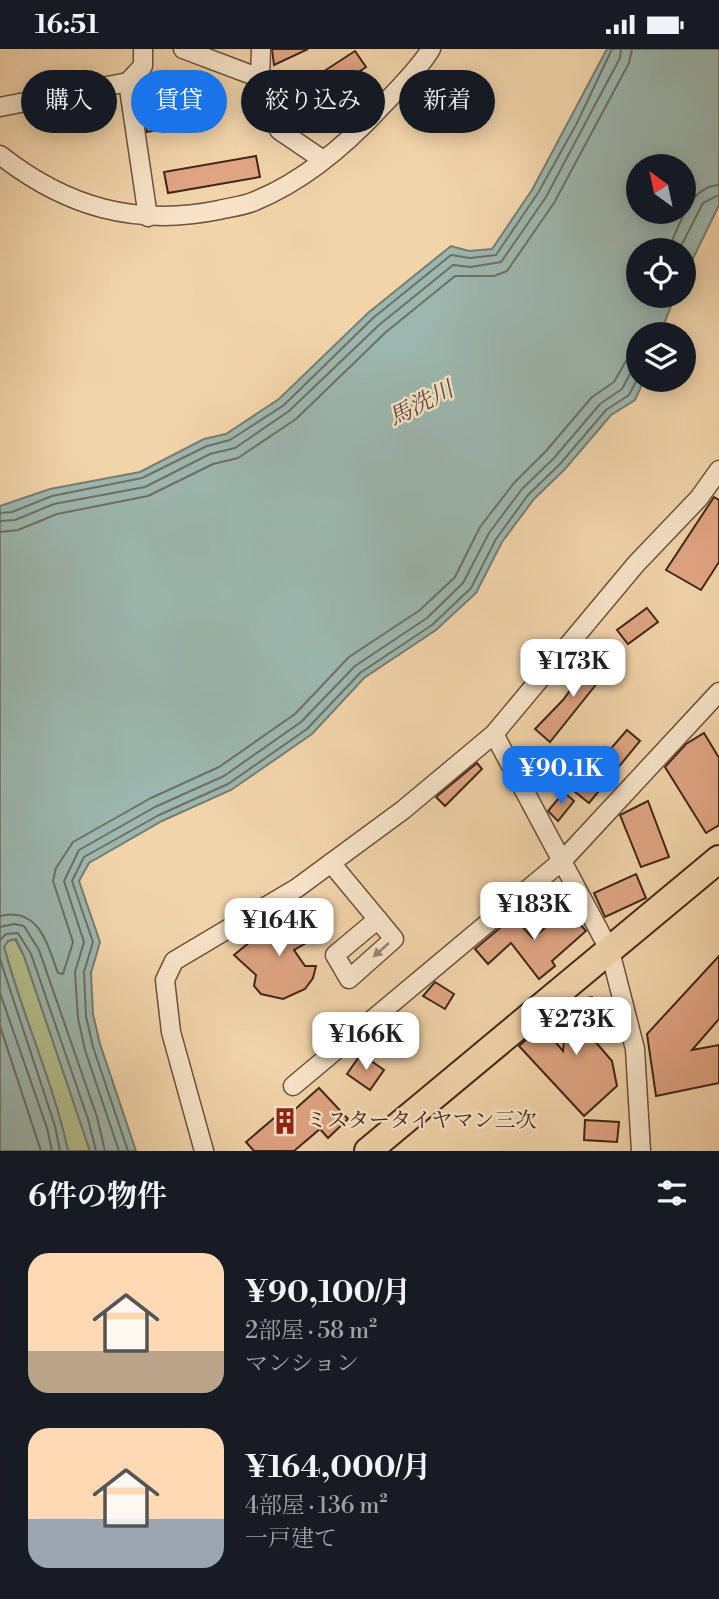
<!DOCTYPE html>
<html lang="ja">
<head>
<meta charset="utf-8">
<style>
	:root { --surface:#171b24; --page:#20242c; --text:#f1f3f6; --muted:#9ea1a6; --accent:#1a73e8 }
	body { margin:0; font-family:"Libre Bodoni","Noto Serif JP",serif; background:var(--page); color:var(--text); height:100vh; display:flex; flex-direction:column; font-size:26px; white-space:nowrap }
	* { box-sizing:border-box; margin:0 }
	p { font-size:23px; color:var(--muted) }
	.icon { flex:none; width:38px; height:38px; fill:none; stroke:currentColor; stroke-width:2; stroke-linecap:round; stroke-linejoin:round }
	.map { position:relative; height:1102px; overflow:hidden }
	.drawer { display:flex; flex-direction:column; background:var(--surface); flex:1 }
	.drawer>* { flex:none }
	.hud { position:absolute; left:21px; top:21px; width:677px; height:63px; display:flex; gap:14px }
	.needle { width:46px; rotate:327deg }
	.tools { position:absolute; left:626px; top:105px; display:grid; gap:14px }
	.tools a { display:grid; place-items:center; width:70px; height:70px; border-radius:50%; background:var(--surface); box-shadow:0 4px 18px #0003; font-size:35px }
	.price { position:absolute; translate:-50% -60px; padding:0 16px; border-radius:14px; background:#fff; color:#222; font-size:23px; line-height:46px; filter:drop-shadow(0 2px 4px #0008) }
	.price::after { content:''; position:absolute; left:50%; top:42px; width:21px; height:16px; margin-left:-10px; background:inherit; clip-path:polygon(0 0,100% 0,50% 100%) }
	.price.current { background:var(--accent); color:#fff }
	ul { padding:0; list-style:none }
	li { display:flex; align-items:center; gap:21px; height:175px; padding:0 28px }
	li span { display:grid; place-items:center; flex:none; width:196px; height:140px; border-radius:21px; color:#555 }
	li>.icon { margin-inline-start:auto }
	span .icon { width:84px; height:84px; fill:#fffc; stroke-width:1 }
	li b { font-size:30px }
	h2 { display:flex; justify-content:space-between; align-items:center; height:84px; padding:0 28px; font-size:30px }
	.tag { padding:0 24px; border-radius:32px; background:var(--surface); box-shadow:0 4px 18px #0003; font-size:24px; line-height:63px }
	.tag.current { background:var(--accent); color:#fff }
	.status { display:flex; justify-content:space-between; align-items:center; height:49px; padding:0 35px; background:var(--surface); direction:ltr }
	.status svg { height:19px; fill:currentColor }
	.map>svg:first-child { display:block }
	.green { fill:#b4be8d; stroke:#7b7252; stroke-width:2 }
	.water { fill:#9cb7af; stroke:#787d72; stroke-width:2; fill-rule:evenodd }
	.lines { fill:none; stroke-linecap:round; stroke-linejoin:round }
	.shore { stroke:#6f6f63; stroke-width:2 }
	.building { fill:#e0a583; stroke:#422717; stroke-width:2 }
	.minor-casing { stroke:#6e523c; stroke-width:21 }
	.highway-casing { stroke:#422717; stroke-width:30 }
	.minor { stroke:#f7e3c8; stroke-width:18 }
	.highway { stroke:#f2d4aa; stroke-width:26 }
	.oneway { fill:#9c8570 }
	.labels { text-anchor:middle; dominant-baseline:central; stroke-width:5; stroke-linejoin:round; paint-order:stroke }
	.poi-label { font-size:21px; fill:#422717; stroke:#f7e3c8; text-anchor:start }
	.water-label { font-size:23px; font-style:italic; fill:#584b3d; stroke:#f7e3c8 }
</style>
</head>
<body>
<div class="status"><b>16:51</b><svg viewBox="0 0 49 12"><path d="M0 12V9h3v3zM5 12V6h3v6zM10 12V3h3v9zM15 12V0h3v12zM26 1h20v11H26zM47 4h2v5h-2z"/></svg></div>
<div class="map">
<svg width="719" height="1102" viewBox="0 0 719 1102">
	<rect width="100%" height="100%" fill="#f2d4aa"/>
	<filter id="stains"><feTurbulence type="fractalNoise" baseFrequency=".00286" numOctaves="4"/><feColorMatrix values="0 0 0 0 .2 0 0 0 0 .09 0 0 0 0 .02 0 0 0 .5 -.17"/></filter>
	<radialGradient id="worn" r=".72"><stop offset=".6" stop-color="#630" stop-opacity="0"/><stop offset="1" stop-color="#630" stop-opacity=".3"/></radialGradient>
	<path class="green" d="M15 890 24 907 90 1102H68C53 1032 22 966 4 897L8 892Z"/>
	<path class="water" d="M607 0H719V156L684 228V201H639V247H675L660 285H639V331H644L635 351 611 366 565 420 534 450 502 493 476 544 436 581 364 629 312 685 231 741 162 772 89 814 79 832 100 893 91 924 93 965 100 995 136 1102H90L24 907 16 890 8 892 4 898C22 966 53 1032 68 1102H0V457L50 440 140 423 204 390 226 385 279 350 368 264 451 197 469 202 492 200 532 141ZM639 117H684V163H639Z"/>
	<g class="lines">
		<g class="shore">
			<path d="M668 201C679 178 689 137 719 136"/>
			<polyline points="679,201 703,154 719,146"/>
			<polyline points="0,464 12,463 52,447 142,429 207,397 230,391 284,356 373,269 451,206 470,209 496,206 538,144 577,74 612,0"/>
			<polyline points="0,472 15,471 54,455 145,438 210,405 235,399 289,362 379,276 453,216 471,218 501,213 546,148 620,9 621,0"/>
			<polyline points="0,483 18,481 57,465 148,447 213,415 238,409 296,370 386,283 455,227 494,227 507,222 554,154 629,14 632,0"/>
			<path d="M0 867C39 857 47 895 58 924L63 925 73 893 53 832 56 819 73 793 151 749 219 718 295 665 349 608 420 561 455 528 480 478 514 434 546 402 592 348 614 333 626 312 639 305"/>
			<polyline points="0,878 14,875 24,877 39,901 97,1068 105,1102"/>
			<polyline points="0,891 6,885 18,884 31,905 88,1070 96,1102"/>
			<polyline points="0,910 55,1077 60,1102"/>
			<polyline points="0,944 47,1079 52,1102"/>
			<polyline points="0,977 41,1102"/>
			<polyline points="119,1102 85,1001 78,969 75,923 84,893 64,832 79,801 155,758 224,727 301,673 355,617 427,569 463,534 489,484 522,440 554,409 600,355 622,340 631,323 639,316"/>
			<polyline points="128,1102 93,998 86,967 84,923 93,893 72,832 84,808 159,766 228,735 307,680 360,624 432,576 471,539 496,490 528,446 560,415 606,361 629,346 639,327"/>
		</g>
	</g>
	<g class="building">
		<polygon points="272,0 308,0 274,16"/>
		<polygon points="355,2 366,18 303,60 292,43"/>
		<polygon points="190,53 195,73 147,83 144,63"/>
		<polygon points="256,107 260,128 168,144 164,123"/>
		<polygon points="714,448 719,451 719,513 701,541 666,521"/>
		<polygon points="647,559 658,573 628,595 617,581"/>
		<polygon points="595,607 610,618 550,693 535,680 563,651"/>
		<polygon points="627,681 640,692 589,754 574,742"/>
		<polygon points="704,684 719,709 719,776 706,784 665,718 686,695"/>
		<polygon points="477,714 482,720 445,757 436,748"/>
		<polygon points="564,743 574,752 558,772 548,762"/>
		<polygon points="648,752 669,808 641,818 620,766"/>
		<polygon points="636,825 646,849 605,868 594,844"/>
		<polygon points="567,860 586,882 552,912 555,917 539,930 511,894 488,915 475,900 513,868 533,889"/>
		<polygon points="289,861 304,874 315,889 294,901 305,917 316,917 313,929 305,940 283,950 261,945 254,937 256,926 234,906"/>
		<polygon points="719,907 719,970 692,1001 719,996 719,1034 656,1047 647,985"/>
		<polygon points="435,933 454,945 445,960 423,947"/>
		<polygon points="592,948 609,973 593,990 612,1012 617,1037 584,1067 519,997 542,977 563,1002 568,956 574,951"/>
		<polygon points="361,1005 384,1021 370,1041 347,1025"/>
		<polygon points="319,1039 348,1070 328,1089 320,1080 294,1102 254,1102 246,1093 287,1058 292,1063"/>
		<polygon points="585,1071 619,1073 617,1093 584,1091"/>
	</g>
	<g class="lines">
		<defs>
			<g id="minor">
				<polyline points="183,0 260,29"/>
				<polyline points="261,0 260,29 279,81 323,111"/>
				<polyline points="128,33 148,168"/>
				<polyline points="0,58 128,33 143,17 143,0"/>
				<path d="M0 106C66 158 136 178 219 161 231 158 244 157 255 152 304 132 347 95 382 57 399 39 418 21 431 0"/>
				<polyline points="494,685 610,902 635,1000 641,1102"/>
				<polyline points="331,814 394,890 349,930 335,906 378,870"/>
				<polyline points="293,1037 563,811 719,643"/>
				<polyline points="204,1102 171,983 165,931 174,912 297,839 403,761 494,685 636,515 699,449 719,421"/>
			</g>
			<polyline id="highway" points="368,1102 719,810"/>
		</defs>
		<use href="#minor" class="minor-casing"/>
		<use href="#highway" class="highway-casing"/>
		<use href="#minor" class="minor"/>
		<use href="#highway" class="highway"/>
	</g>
	<defs><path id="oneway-solid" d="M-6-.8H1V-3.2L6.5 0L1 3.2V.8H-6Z" transform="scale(1.75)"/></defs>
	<use class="oneway" href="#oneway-solid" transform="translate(381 901) rotate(138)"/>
	<defs>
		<symbol id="building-bare" viewBox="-9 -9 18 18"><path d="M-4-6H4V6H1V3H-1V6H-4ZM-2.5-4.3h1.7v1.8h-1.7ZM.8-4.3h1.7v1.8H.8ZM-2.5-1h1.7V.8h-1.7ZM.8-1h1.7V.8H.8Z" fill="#8f2418" stroke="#f7e3c8" stroke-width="2.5" paint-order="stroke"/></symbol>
	</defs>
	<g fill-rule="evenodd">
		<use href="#building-bare" x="266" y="1053" width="38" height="38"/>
	</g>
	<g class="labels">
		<g class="poi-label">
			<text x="306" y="1072">ミスタータイヤマン三次</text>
		</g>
		<g class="water-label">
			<text transform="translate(421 355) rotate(-27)">馬洗川</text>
		</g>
	</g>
	<rect width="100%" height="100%" filter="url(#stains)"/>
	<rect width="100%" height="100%" fill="url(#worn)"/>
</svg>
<div class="tools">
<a><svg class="needle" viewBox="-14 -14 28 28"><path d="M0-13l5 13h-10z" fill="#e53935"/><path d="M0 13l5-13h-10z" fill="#9ea1a6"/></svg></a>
<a><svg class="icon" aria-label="locate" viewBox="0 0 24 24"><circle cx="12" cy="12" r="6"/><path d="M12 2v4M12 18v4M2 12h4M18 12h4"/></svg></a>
<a><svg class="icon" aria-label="layers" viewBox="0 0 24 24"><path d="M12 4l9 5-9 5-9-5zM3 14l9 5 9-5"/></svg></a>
</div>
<b class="price" style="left:573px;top:650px">¥173K</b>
<b class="price current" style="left:561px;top:757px">¥90.1K</b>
<b class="price" style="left:534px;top:893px">¥183K</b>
<b class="price" style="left:279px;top:909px">¥164K</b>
<b class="price" style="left:576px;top:1008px">¥273K</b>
<b class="price" style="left:366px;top:1023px">¥166K</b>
<div class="hud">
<a class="tag">購入</a>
<a class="tag current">賃貸</a>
<a class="tag">絞り込み</a>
<a class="tag">新着</a>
</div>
</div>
<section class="drawer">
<h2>6件の物件<svg class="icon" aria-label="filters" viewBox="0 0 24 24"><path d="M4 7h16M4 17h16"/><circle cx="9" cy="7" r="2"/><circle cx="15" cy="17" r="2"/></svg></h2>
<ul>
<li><span style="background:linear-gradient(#ffd9b3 70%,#b9a48a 0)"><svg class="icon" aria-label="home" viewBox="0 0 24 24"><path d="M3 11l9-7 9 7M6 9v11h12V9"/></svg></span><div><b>¥90,100/月</b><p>2部屋 · 58 m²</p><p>マンション</p></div></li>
<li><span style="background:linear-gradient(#ffd9b3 65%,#9aa5b1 0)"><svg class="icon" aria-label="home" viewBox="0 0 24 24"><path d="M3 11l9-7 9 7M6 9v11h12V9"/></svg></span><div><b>¥164,000/月</b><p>4部屋 · 136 m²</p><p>一戸建て</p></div></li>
</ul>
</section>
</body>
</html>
